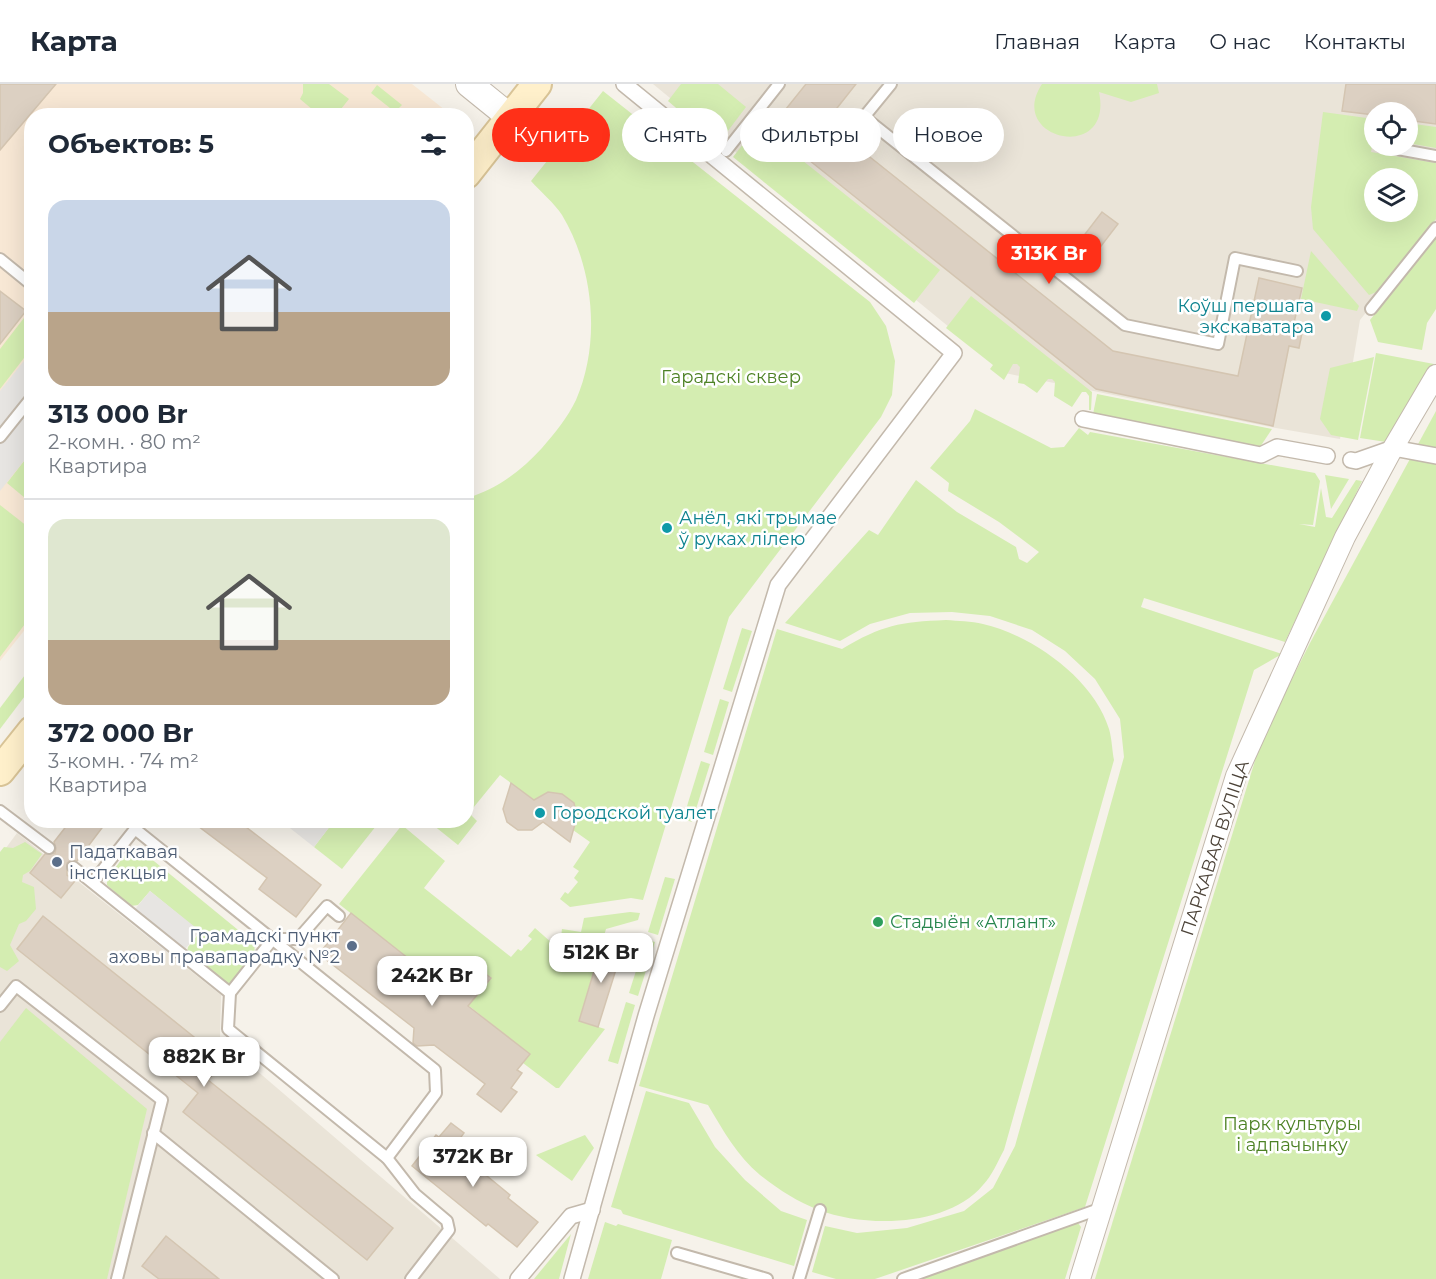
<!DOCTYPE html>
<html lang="ru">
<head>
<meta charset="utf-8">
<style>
	:root { --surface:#fff; --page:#f2f2f3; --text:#1f2937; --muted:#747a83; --line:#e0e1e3; --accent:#ff3018 }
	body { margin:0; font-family:Montserrat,sans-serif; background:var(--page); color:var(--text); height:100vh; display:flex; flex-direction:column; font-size:22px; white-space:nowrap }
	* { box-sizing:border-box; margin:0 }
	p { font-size:20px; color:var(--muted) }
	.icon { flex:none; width:33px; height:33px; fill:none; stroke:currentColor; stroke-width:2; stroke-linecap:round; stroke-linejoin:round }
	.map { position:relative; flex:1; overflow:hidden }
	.panel { position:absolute; left:24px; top:24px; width:450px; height:720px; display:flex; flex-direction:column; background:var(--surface); border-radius:24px; box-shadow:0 6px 24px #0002 }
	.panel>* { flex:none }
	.banner { position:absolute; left:492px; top:24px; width:570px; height:54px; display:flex; gap:12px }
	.buttons { position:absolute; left:1364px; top:18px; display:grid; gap:12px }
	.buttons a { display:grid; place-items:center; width:54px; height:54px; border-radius:50%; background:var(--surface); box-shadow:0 6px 24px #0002; font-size:30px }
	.price { position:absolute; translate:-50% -51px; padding:0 14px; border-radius:12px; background:#fff; color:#222; font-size:20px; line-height:39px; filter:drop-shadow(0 2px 3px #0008) }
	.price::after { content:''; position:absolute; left:50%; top:36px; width:18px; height:14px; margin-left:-9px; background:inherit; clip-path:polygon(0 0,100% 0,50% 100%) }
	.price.active { background:var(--accent); color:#fff }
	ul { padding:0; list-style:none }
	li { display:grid; align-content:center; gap:12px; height:318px; padding:0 24px }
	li+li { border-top:2px solid var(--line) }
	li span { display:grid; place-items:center; height:186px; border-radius:18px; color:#555 }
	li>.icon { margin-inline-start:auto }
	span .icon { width:108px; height:108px; fill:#fffc; stroke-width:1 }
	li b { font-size:26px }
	h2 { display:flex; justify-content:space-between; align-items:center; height:72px; padding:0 24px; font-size:26px }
	.tag { padding:0 21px; border-radius:27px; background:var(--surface); box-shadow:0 6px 24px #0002; font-size:21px; line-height:54px }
	.tag.active { background:var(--accent); color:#fff }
	header { display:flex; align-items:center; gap:36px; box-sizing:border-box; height:84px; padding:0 30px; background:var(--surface); border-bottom:2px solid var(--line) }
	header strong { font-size:28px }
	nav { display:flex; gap:33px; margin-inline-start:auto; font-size:21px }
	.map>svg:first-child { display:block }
	.residential { fill:#eae4d8; fill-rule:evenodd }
	.commercial { fill:#f8e8d5 }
	.green { fill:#d4edb1; fill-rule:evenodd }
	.parking { fill:#e7e5e2 }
	.building { fill:#dcd0c2; stroke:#d4c5b1; stroke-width:1.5 }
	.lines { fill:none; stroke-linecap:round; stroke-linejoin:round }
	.service-casing { stroke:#c3b9ac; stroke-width:14 }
	.pedestrian-casing { stroke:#c3b9ac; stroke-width:18 }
	.minor-casing { stroke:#c3b9ac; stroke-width:22 }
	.tertiary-casing { stroke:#c3b9ac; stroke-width:28 }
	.secondary-casing { stroke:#d9c497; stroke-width:32 }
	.service { stroke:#fff; stroke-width:10 }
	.pedestrian { stroke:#fff; stroke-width:15 }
	.minor { stroke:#fff; stroke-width:20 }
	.tertiary { stroke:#fff; stroke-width:26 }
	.secondary { stroke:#fff0cb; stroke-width:28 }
	.culture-dot { fill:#0f9aa8; stroke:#fff; stroke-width:2 }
	.service-dot { fill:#5c6f8a; stroke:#fff; stroke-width:2 }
	.leisure-dot { fill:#2e9e5b; stroke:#fff; stroke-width:2 }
	.labels { text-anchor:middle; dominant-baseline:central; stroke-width:5; stroke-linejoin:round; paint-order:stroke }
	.culture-label { font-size:18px; fill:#0d838f; stroke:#fff; text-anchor:start }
	.park-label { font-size:18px; fill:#4d8225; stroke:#fff }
	.street-label { font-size:18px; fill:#4b4237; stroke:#fff }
	.service-label { font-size:18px; fill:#4e5e75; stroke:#fff; text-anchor:start }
	.leisure-label { font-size:18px; fill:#27864d; stroke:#fff; text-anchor:start }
</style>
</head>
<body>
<header>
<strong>Карта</strong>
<nav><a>Главная</a><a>Карта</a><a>О нас</a><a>Контакты</a></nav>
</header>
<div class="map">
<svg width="1436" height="1195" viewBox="0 0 1436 1195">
	<rect width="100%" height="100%" fill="#f6f2ea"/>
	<g class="residential">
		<path d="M653 0H1436V140L1360 236 1340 355 1276 344 1005 289ZM1374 28H1407V62H1374ZM1374 94H1407V128H1374Z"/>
		<polygon points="17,749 221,911 220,955 500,1195 0,1195 0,772"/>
	</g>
	<polygon class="commercial" points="0,0 412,0 445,26 440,31 32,32 31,538 0,577"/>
	<g class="green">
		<polygon points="303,0 329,0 349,15 341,25 332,24 319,31 300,15 303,9"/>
		<polygon points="681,0 718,0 746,23 718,60 668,17"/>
		<path d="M1042 0H1157L1159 9 1131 18 1099 8C1114 80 1005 56 1042 0Z"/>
		<polygon points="377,1 402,21 395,28 371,9"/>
		<path d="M603 7 870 218 886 242 895 277 892 311 881 333 729 533 643 816 631 814 570 823 560 815 565 808 568 810 578 798 574 794 579 787 573 783 590 758 573 746 574 719C558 706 552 706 534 716L500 691 469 729 477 737 458 761 428 737 466 736 467 414C496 406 521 387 542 364 554 350 568 333 576 316 601 259 594 184 562 131 554 119 541 108 531 97Z"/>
		<path d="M1323 28 1374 35V53L1371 68 1436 79V135L1379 207 1369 211 1313 145 1311 123ZM1374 94H1407V128H1374Z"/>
		<polygon points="1407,39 1436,43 1436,64 1407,59"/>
		<polygon points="758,41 940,186 914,219 733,73"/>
		<polygon points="1436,154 1436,225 1427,239 1422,266 1378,258 1370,236"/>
		<polygon points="1311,167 1359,222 1357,227 1301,215"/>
		<polygon points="971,212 1092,308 1091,326 1089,326 1089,312 1086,308 1082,308 1072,323 1054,312 1055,298 1052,295 1048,295 1037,309 1024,300 1018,299 1020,283 1017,280 1013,280 1004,296 990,285 993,281 946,244"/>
		<polygon points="27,230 31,233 31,265 0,305 0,265"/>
		<polygon points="1376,269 1434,280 1386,358 1360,354"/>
		<polygon points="1374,273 1358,356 1331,351 1320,335 1330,284"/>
		<polygon points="1097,310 1272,345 1260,363 1093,330"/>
		<polygon points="975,325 1051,364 1064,363 1079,344 1088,351 1090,348 1315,389 1320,397 1313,441 1299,440 1315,443 1321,404 1326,433 1332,434 1356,396 1362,397 1285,558 1144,514 1141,523 1282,570 1254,586 1085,1123 875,1195 836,1195 812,1188 825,1142 857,1149 907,1144 964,1127 993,1104 1015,1062 1124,673 1120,635 1095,595 1065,567 1032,546 990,532 952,528 910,529 870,540 840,557 785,539 869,446 878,451 916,396 957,428 1016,463 1019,475 1027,479 1039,468 999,438 948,407 949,399 930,384 970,337"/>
		<polygon points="1436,327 1436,1195 1095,1195 1262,654 1310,559"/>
		<polygon points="31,368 31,419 7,399"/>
		<polygon points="1325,391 1349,395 1331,425"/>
		<polygon points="0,421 32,446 31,532 0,573"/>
		<path d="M946 536C958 537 971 537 983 540 1032 551 1094 595 1109 645 1112 655 1112 666 1114 676L1004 1066C998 1077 992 1092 983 1101 948 1143 866 1144 819 1126 797 1118 778 1105 760 1091 737 1072 723 1046 708 1021L639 1002 777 545 842 565C882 541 900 538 946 536Z"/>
		<polygon points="742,544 752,547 732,608 723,605"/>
		<polygon points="31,583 31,604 0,645 0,624"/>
		<polygon points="720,615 729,618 713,671 704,668"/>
		<polygon points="701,677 710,680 692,738 683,735"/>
		<polygon points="334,737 380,737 342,785 314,763"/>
		<polygon points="402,741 445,777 424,804 511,873 518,865 521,867 532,855 528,852 535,844 561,867 563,856 561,853 562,845 581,848 584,834 630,828 640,829 638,836 606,845 579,937 605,945 559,1004 556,1004 523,979 529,970 468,921 489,896 489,892 467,875 463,875 443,902 339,820"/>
		<polygon points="25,758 42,770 30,787 23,791 22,798 34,803 36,825 26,837 19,840 10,861 19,877 7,887 0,883 0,768 4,763 13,764"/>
		<polygon points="130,764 138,764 254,859 255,869 231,901 224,902 187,868 188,863 200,848 150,807 138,821 131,822 107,801 107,795"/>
		<polygon points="665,793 675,795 658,851 648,848"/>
		<polygon points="646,855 655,858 638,912 629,909"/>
		<polygon points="626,918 635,921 618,980 608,977"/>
		<polygon points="26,924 147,1025 107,1195 0,1195 0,958"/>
		<polygon points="646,1007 689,1019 715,1063 745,1096 781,1127 807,1136 794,1182 623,1130 621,1126 611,1123"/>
		<polygon points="585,1051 594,1064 572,1097 536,1071"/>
		<polygon points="605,1138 616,1142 618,1140 672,1156 661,1195 588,1195"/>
		<polygon points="1078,1139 1081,1143 1065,1195 914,1195"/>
		<polygon points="571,1150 559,1195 534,1195"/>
	</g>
	<g class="parking">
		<polygon points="31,268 31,368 0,407 0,307"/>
		<polygon points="281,737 334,737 314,763"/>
		<polygon points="150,807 200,847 176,876 127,835"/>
	</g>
	<g class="building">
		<polygon points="0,0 56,0 0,66"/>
		<polygon points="806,0 856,0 826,38 1113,267 1238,292 1259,194 1302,204 1293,243 1303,244 1299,264 1289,262 1273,342 1096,305 770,45"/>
		<polygon points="1346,0 1436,0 1436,40 1407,36 1407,28 1374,28 1374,31 1342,27"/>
		<polygon points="1102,128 1118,140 1098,166 1082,154"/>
		<polygon points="0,207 26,227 0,260"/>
		<polygon points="511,699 534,716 548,708 562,710 574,719 577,733 570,758 543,738 532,746 518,746 507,738 503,725"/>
		<polygon points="71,736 108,736 77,777 71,776 67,779 67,791 75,797 61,814 30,789 45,770 55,769 56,764 54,758"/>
		<polygon points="190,736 237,736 321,801 296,833 259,805 267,794"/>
		<polygon points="351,829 442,901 464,873 491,894 468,922 530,970 517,986 522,989 511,1004 517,1008 501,1028 477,1010 485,1000 434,961 417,962 413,959 414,944 319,870"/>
		<polygon points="43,832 224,977 208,996 393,1144 367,1176 183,1028 198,1009 17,865"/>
		<polygon points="603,857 623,863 598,943 579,937"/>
		<polygon points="451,1039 464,1049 453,1064 510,1111 508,1114 538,1138 517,1163 488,1140 486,1142 412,1082 436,1051 439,1053"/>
		<polygon points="166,1152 219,1195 159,1195 142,1182"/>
	</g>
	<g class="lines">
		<defs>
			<g id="service">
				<polyline points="891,0 864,33 1125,241 1218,260 1235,174 1297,187"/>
				<polyline points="1381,62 1436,72"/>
				<polyline points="726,67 779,0"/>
				<polyline points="0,175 32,201"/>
				<polyline points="1371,225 1436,144"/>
				<polyline points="0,353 32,313"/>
				<polyline points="0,727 49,764"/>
				<polyline points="73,783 230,909 228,945 387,1074 415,1110 447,1137 449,1146 411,1195"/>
				<polyline points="93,798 135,745 435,986 436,1009 387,1074"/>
				<polyline points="230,909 273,855 298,855 327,822 339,832"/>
				<polyline points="0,922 16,902 162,1016 117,1195"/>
				<polyline points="153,1049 333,1195"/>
				<polyline points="677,1169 767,1195"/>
				<polyline points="799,1195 820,1126"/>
				<polyline points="903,1195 1102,1124"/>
			</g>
			<g id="pedestrian">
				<polyline points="1083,335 1261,371 1277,363 1327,372"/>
				<polyline points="1351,376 1356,377 1393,364 1436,372"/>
				<polyline points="518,1195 571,1132 592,1126"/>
				<polyline points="572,1195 646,932 778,501 954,269 624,0"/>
			</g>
			<polyline id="minor" points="1080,1195 1236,692 1345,453 1393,364 1436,291"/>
			<polyline id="tertiary" points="469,0 511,34"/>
			<g id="secondary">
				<polyline points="466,90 537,0"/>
				<polyline points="0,687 32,647"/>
			</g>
		</defs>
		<use href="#service" class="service-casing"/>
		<use href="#pedestrian" class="pedestrian-casing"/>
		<use href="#minor" class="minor-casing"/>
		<use href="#tertiary" class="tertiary-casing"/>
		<use href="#secondary" class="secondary-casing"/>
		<use href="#service" class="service"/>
		<use href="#pedestrian" class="pedestrian"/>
		<use href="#minor" class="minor"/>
		<use href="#tertiary" class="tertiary"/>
		<use href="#secondary" class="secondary"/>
	</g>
	<g class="culture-dot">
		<circle cx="1326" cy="232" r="6"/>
		<circle cx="667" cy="444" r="6"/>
		<circle cx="540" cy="729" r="6"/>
	</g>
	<g class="service-dot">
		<circle cx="57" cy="778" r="6"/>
		<circle cx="352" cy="862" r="6"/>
	</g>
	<circle class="leisure-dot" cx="878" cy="838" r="6"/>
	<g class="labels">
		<g class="culture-label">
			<text x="1314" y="222" text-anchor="end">Коўш першага<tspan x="1314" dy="21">экскаватара</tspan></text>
			<text x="679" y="434">Анёл, які трымае<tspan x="679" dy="21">ў руках лілею</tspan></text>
			<text x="552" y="729">Городской туалет</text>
		</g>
		<g class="park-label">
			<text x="731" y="293">Гарадскі сквер</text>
			<text x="1292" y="1040">Парк культуры<tspan x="1292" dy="21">і адпачынку</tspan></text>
		</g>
		<g class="street-label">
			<text transform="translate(1215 764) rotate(-72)">ПАРКАВАЯ ВУЛІЦА</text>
		</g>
		<g class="service-label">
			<text x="69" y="768">Падаткавая<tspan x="69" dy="21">інспекцыя</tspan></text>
			<text x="340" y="852" text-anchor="end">Грамадскі пункт<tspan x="340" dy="21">аховы правапарадку №2</tspan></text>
		</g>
		<g class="leisure-label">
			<text x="890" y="838">Стадыён «Атлант»</text>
		</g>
	</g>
</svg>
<div class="buttons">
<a><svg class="icon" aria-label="locate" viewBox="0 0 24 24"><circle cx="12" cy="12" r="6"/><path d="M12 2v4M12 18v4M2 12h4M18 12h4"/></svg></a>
<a><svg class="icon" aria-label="layers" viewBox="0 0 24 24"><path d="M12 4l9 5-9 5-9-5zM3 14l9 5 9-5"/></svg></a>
</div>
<b class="price active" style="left:1049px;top:201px">313K Br</b>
<b class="price" style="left:601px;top:900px">512K Br</b>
<b class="price" style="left:432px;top:923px">242K Br</b>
<b class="price" style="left:204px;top:1004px">882K Br</b>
<b class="price" style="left:473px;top:1104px">372K Br</b>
<div class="banner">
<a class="tag active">Купить</a>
<a class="tag">Снять</a>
<a class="tag">Фильтры</a>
<a class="tag">Новое</a>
</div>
<section class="panel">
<h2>Объектов: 5<svg class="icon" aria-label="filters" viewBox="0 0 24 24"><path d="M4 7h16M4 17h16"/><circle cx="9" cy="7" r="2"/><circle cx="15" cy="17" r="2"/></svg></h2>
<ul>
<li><span style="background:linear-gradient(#c9d6e8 60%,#b9a48a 0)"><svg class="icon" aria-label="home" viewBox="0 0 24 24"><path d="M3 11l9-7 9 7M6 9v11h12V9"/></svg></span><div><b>313 000 Br</b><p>2-комн. · 80 m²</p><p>Квартира</p></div></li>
<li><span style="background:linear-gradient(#dfe7d0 65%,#b9a48a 0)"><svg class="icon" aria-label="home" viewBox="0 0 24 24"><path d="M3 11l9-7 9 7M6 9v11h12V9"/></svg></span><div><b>372 000 Br</b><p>3-комн. · 74 m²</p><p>Квартира</p></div></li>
</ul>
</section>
</div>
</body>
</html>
